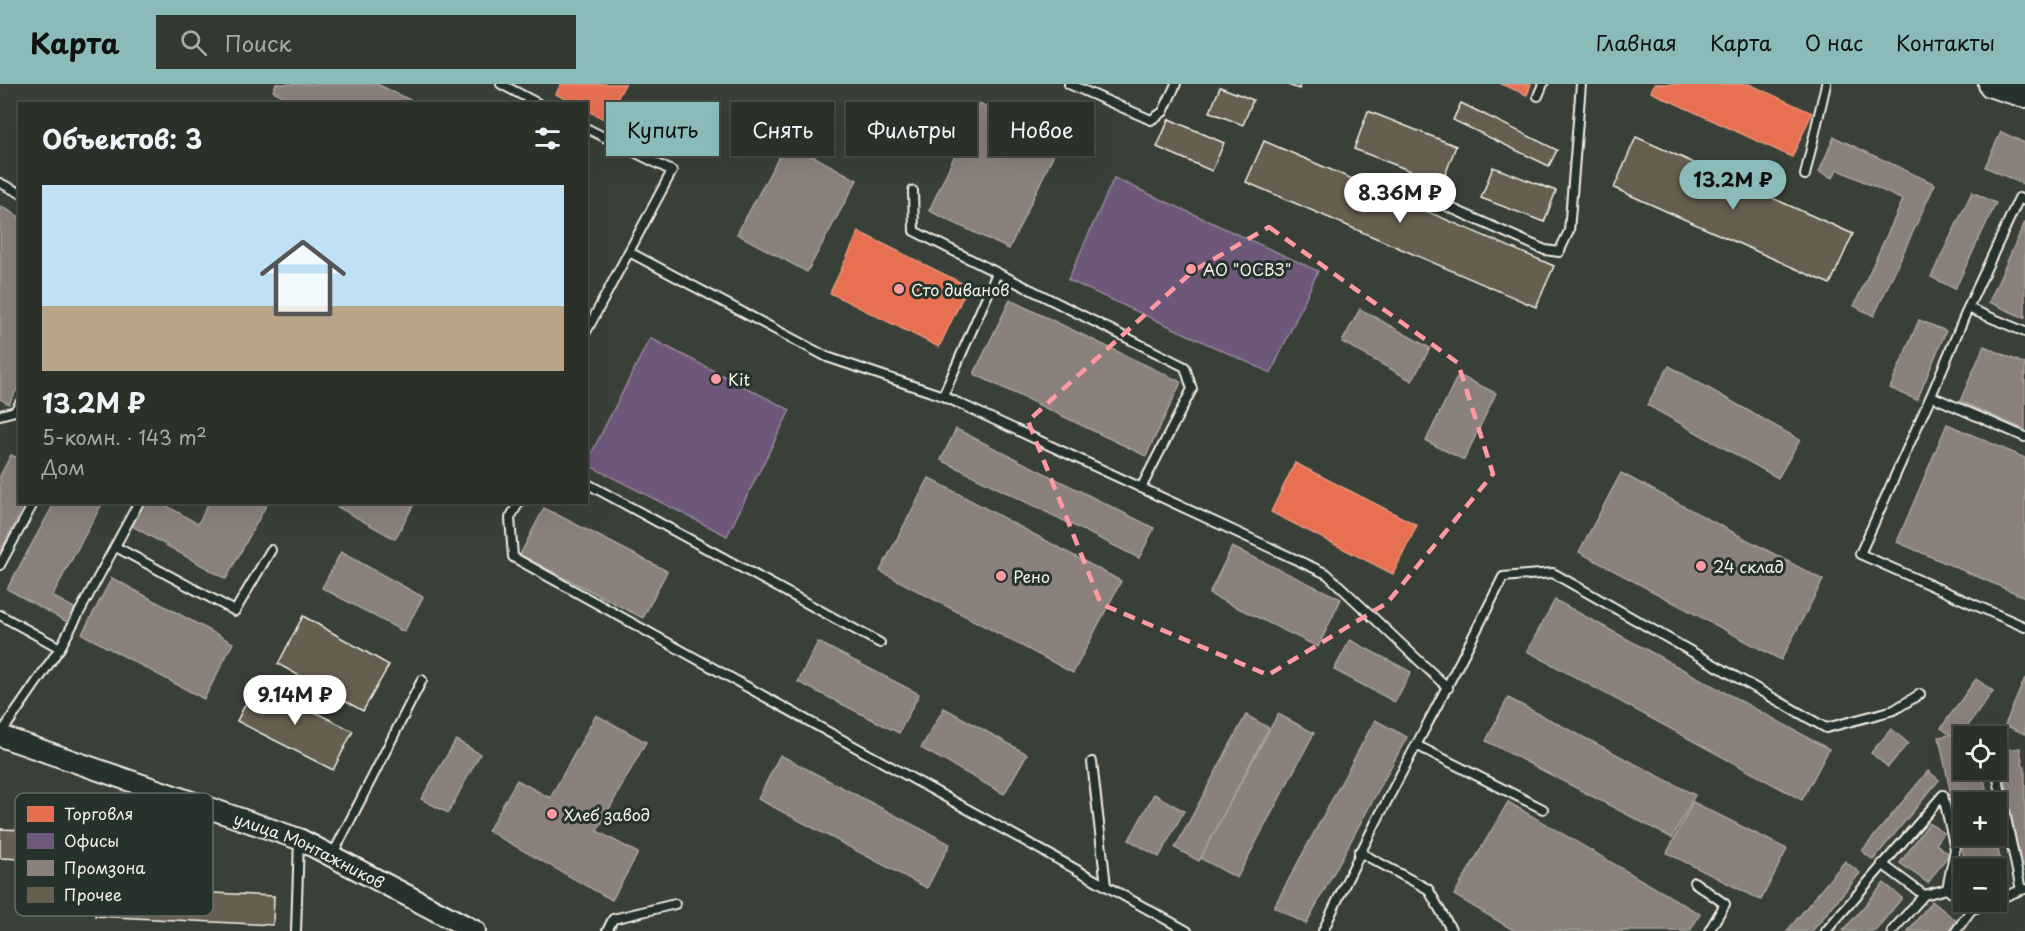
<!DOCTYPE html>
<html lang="ru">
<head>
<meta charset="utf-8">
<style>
	:root { --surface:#2b3029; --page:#333831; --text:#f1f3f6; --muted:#a6a9a8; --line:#474b46; --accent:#8bbbb9 }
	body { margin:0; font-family:"Playpen Sans",sans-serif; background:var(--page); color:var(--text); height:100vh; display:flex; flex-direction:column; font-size:22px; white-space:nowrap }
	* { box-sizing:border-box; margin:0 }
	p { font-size:20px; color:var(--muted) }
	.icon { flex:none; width:33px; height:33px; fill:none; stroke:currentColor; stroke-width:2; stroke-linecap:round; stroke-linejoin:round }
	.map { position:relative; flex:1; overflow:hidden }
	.details { position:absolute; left:18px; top:18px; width:570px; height:402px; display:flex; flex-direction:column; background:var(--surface); border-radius:0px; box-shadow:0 6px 24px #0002,0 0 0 2px var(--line) }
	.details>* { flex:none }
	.guide { position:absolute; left:606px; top:18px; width:570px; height:54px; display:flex; gap:12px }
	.fabs { position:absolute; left:1953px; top:642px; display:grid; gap:12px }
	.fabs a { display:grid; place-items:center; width:54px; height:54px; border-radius:0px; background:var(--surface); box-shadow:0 6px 24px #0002,0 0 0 2px var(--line); font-size:30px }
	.price { position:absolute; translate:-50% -51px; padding:0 14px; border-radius:21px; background:#fff; color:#222; font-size:20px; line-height:39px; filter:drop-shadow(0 2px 3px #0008) }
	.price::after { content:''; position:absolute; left:50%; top:36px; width:18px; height:14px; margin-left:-9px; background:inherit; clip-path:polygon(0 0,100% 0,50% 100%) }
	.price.current { background:var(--accent); color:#111 }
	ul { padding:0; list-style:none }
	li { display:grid; align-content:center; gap:12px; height:318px; padding:0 24px }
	li span { display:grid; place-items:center; height:186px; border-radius:0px; color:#555 }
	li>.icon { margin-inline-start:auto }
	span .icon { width:108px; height:108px; fill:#fffc; stroke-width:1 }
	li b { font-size:26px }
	h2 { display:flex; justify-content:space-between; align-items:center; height:72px; padding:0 24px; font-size:26px }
	.chip { padding:0 21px; border-radius:0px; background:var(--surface); box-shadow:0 6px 24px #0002,0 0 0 2px var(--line); font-size:21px; line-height:54px }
	.chip.current { background:var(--accent); color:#111 }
	header { display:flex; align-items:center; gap:36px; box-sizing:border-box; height:84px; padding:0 30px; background:var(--accent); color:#111 }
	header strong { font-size:28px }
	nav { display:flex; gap:33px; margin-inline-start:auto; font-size:21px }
	.search { width:420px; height:54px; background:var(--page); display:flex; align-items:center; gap:15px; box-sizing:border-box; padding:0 21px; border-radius:0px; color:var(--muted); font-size:22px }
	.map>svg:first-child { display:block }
	.shops { fill:#e76f51; stroke:#eb967e; stroke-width:1.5 }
	.offices { fill:#6d597a; stroke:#96879b; stroke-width:1.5 }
	.industry { fill:#8a817c; stroke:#aaa39c; stroke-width:1.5 }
	.building { fill:#665f4f; stroke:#f4f1e8; stroke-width:1.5 }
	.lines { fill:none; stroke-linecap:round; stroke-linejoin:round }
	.service-casing { stroke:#f4f1e8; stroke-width:12 }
	.tertiary-casing { stroke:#f4f1e8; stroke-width:24 }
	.primary-casing { stroke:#f4f1e8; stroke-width:30 }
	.service { stroke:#26332d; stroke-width:8 }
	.tertiary { stroke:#26332d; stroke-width:20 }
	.primary { stroke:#26332d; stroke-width:26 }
	.marked { fill:none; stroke:#ff9aa2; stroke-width:4.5; stroke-dasharray:12 8; stroke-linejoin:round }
	.poi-dot { fill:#ff9aa2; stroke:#26332d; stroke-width:2 }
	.labels { text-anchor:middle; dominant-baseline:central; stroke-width:6; stroke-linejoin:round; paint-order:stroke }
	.poi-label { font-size:16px; fill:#f4f1e8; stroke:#26332d; text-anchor:start }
	.street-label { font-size:16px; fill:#f4f1e8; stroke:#26332d }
	.key { fill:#26332d; stroke:#646c65; stroke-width:1.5 }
	.key-label { font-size:16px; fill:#f4f1e8 }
</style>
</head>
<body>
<header>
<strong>Карта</strong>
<div class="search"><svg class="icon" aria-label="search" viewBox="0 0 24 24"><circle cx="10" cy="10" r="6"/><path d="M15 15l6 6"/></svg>Поиск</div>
<nav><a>Главная</a><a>Карта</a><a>О нас</a><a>Контакты</a></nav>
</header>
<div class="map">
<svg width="2025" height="847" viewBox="0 0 2025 847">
	<rect width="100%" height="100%" fill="#394037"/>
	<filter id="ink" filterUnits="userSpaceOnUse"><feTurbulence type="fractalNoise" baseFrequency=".0167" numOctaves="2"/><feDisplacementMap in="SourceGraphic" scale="12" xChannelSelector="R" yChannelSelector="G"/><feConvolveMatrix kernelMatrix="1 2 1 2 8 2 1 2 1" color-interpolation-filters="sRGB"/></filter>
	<g filter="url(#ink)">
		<g class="shops">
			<polygon points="561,0 625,0 606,36 586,26 586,20 574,20 556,10"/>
			<polygon points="1501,0 1531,0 1527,11"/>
			<polygon points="1654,0 1749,0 1812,29 1792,73 1651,8"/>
			<polygon points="859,148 968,202 939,263 830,209"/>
			<polygon points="1295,379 1417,441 1393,490 1271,428"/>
		</g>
		<g class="offices">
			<polygon points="1114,94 1318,187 1271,289 1068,196"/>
			<polygon points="650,254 790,326 727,452 586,380"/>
		</g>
		<g class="industry">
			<polygon points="276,0 377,0 418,20 299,20 273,7"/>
			<polygon points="979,19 1060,57 1009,165 929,127"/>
			<polygon points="2001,48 2025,59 2025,101 1985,83"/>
			<polygon points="1834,53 1935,100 1874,232 1854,222 1903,116 1837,85 1833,94 1819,88"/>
			<polygon points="787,58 857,96 807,188 737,150"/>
			<polygon points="1972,108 1996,119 1955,205 1931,193"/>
			<polygon points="0,122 20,133 20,300 9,320 0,315"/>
			<polygon points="2025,138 2025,234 1989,218"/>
			<polygon points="1010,216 1181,298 1146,372 974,290"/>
			<polygon points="1360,225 1430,264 1412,297 1342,258"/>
			<polygon points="1919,236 1946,247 1917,316 1890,304"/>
			<polygon points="1984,262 2025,280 2025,346 1960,317"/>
			<polygon points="1669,282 1800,356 1778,394 1647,321"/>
			<polygon points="1458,291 1496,309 1464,376 1426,357"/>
			<polygon points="1947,340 2025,374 2025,513 1897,458"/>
			<polygon points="956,345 1154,444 1139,474 941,376"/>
			<polygon points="11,371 20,375 20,418 25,418 0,468 0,392"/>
			<polygon points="1621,389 1823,496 1781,576 1579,468"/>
			<polygon points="929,394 1121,497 1073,589 880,487"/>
			<polygon points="55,418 103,418 52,512 76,525 69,539 7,505"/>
			<polygon points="145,418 160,418 198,440 209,418 268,418 226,495 132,442"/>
			<polygon points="335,418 415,418 395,455 334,421"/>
			<polygon points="544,424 667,487 643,534 520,471"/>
			<polygon points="1232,463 1341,515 1318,563 1209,510"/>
			<polygon points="341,468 423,513 404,548 322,504"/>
			<polygon points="112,494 233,559 204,615 82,550"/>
			<polygon points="1555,516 1829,665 1802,716 1527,567"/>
			<polygon points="1350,556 1411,588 1395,618 1334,586"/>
			<polygon points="818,558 919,610 899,649 798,598"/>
			<polygon points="2025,594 2025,650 2005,641"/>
			<polygon points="1976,595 1993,607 1958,656 1941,644"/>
			<polygon points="1508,614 1695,711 1672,754 1486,657"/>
			<polygon points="944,624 1027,670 1004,710 921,664"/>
			<polygon points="1278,630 1314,649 1237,794 1200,774"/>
			<polygon points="596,631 646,658 597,747 638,769 612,816 488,747 517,696 550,714"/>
			<polygon points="1246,631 1269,644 1199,777 1175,764"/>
			<polygon points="1375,636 1407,653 1306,840 1274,823"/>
			<polygon points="1891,645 1908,659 1888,683 1871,669"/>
			<polygon points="1974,646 1975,652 1964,652 1964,686 1982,686 1989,718 1964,718 1964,752 1995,752 2006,802 1996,804 1996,784 1966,784 1939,653"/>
			<polygon points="456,656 480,670 448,729 421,715"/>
			<polygon points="2020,664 2023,682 2025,682 2025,782 2021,783 2000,667"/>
			<polygon points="780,671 950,760 927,804 758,715"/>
			<polygon points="1928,687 1939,696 1873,776 1862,767"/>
			<polygon points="1154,710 1184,727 1159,773 1129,756"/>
			<polygon points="1508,718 1700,830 1690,847 1515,847 1454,811"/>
			<polygon points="1693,718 1787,765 1761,816 1667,769"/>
			<polygon points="1929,739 1944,749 1936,760 1949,770 1928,799 1900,779"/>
			<polygon points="1845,777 1860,789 1812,847 1787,847"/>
			<polygon points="1884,799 1902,814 1875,847 1843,847"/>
			<polygon points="1932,817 1959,839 1952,847 1908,847"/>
		</g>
		<g class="building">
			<polygon points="1285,0 1300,0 1299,5"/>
			<polygon points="1220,3 1253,16 1243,41 1210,28"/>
			<polygon points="1461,19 1557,66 1549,82 1453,36"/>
			<polygon points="1368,27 1456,62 1442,99 1354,65"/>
			<polygon points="1169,35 1224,59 1212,87 1157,63"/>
			<polygon points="1636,53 1853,150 1830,200 1614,104"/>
			<polygon points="1264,57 1554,182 1536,223 1246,98"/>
			<polygon points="1493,83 1556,107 1544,138 1481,114"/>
			<polygon points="303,532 389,581 363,627 278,580"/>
			<polygon points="256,599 353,647 333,686 237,637"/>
			<polygon points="0,745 94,749 93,778 0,774"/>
			<polygon points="96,803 274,812 273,841 95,832"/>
		</g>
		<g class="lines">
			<defs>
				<g id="service">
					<polyline points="501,0 539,20"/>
					<polyline points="1069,0 1151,36 1163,28 1176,0"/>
					<polyline points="1538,12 1543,0"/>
					<polyline points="586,44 672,87 586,248"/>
					<polyline points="1805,91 1826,0"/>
					<polyline points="0,99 20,109"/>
					<polyline points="913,107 914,147 1185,283 1192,305 1141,404"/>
					<polyline points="2025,117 2019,114 1968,224 2025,248"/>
					<polyline points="1444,121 1545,166 1559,168 1569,147 1581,0"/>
					<polyline points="631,169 827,273 943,312 1327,490 1448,604"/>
					<polyline points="1968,224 1931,312 2025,353"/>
					<polyline points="943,312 997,189"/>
					<polyline points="1931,312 1860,470 2025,543"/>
					<polyline points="0,331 15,327 20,319"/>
					<polyline points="586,399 880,559"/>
					<polyline points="519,418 510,434 513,473 1187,847"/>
					<polyline points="116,463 235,527 271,466"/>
					<polyline points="0,481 34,418"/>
					<polyline points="0,531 60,564"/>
					<polyline points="0,651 60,564 139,418"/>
					<polyline points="1990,651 1990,652"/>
					<polyline points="1416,661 1543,725"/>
					<polyline points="1092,678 1106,802"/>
					<polyline points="1996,685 2021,806 2025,805"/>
					<polyline points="1359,768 1428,805 1452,847"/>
					<polyline points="333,770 422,596"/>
					<polyline points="1882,780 1924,811 1947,805 1971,826 1992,818"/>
					<polyline points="1694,798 1725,820 1709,847"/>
					<polyline points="1996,816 2021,806"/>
					<polyline points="296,847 299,756"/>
					<polyline points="607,847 613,835 675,820"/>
					<path d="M1323 847C1378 726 1445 612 1503 493L1553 489 1826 644 1894 626 1920 610"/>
					<polyline points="1826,847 1943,711 1955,765 1947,805"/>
					<polyline points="1892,847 1924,811"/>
					<polyline points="1956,847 1971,826"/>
				</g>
				<g id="tertiary">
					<path id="s1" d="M0 652 299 755 475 847"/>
				</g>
				<polyline id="primary" points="1992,0 2025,10"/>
			</defs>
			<use href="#service" class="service-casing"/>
			<use href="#tertiary" class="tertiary-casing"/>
			<use href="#primary" class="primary-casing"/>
			<use href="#service" class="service"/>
			<use href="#tertiary" class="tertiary"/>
			<use href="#primary" class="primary"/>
		</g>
	</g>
	<path class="marked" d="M1269 143 1458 279 1493 390 1387 519 1268 591 1101 520 1028 337 1193 187Z"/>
	<g class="poi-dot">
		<circle cx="1191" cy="185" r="6"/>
		<circle cx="899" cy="205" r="6"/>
		<circle cx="716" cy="295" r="6"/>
		<circle cx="1701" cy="482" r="6"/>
		<circle cx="1001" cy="492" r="6"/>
		<circle cx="552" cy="730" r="6"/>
	</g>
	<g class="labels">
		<g class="poi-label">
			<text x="1203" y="185">АО "ОСВЗ"</text>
			<text x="911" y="205">Сто диванов</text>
			<text x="728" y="295">Kit</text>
			<text x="1713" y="482">24 склад</text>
			<text x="1013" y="492">Рено</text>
			<text x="564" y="730">Хлеб завод</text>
		</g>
		<g class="street-label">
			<text stroke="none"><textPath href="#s1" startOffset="330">улица Монтажников</textPath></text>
		</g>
	</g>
	<rect x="15" y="709" width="198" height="123" rx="9" class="key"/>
	<rect x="27" y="722" width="27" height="16" fill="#e76f51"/>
	<rect x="27" y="749" width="27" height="16" fill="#6d597a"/>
	<rect x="27" y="776" width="27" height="16" fill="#8a817c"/>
	<rect x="27" y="803" width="27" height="16" fill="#665f4f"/>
	<g class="key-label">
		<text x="64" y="736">Торговля</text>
		<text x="64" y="763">Офисы</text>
		<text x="64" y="790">Промзона</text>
		<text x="64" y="817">Прочее</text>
	</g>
</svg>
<div class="fabs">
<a><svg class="icon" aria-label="locate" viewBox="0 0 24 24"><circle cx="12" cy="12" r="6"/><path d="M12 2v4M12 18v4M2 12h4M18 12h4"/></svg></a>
<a>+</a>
<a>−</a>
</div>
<b class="price current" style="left:1733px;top:127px">13.2M ₽</b>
<b class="price" style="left:1400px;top:140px">8.36M ₽</b>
<b class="price" style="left:295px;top:642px">9.14M ₽</b>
<div class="guide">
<a class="chip current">Купить</a>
<a class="chip">Снять</a>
<a class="chip">Фильтры</a>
<a class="chip">Новое</a>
</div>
<section class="details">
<h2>Объектов: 3<svg class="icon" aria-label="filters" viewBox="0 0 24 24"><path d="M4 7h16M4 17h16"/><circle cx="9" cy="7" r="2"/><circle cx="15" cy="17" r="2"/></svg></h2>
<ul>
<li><span style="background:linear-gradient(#bfe0f5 65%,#b9a48a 0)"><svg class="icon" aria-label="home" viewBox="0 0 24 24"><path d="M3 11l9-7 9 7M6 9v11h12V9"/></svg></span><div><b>13.2M ₽</b><p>5-комн. · 143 m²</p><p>Дом</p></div></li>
</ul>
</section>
</div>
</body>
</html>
